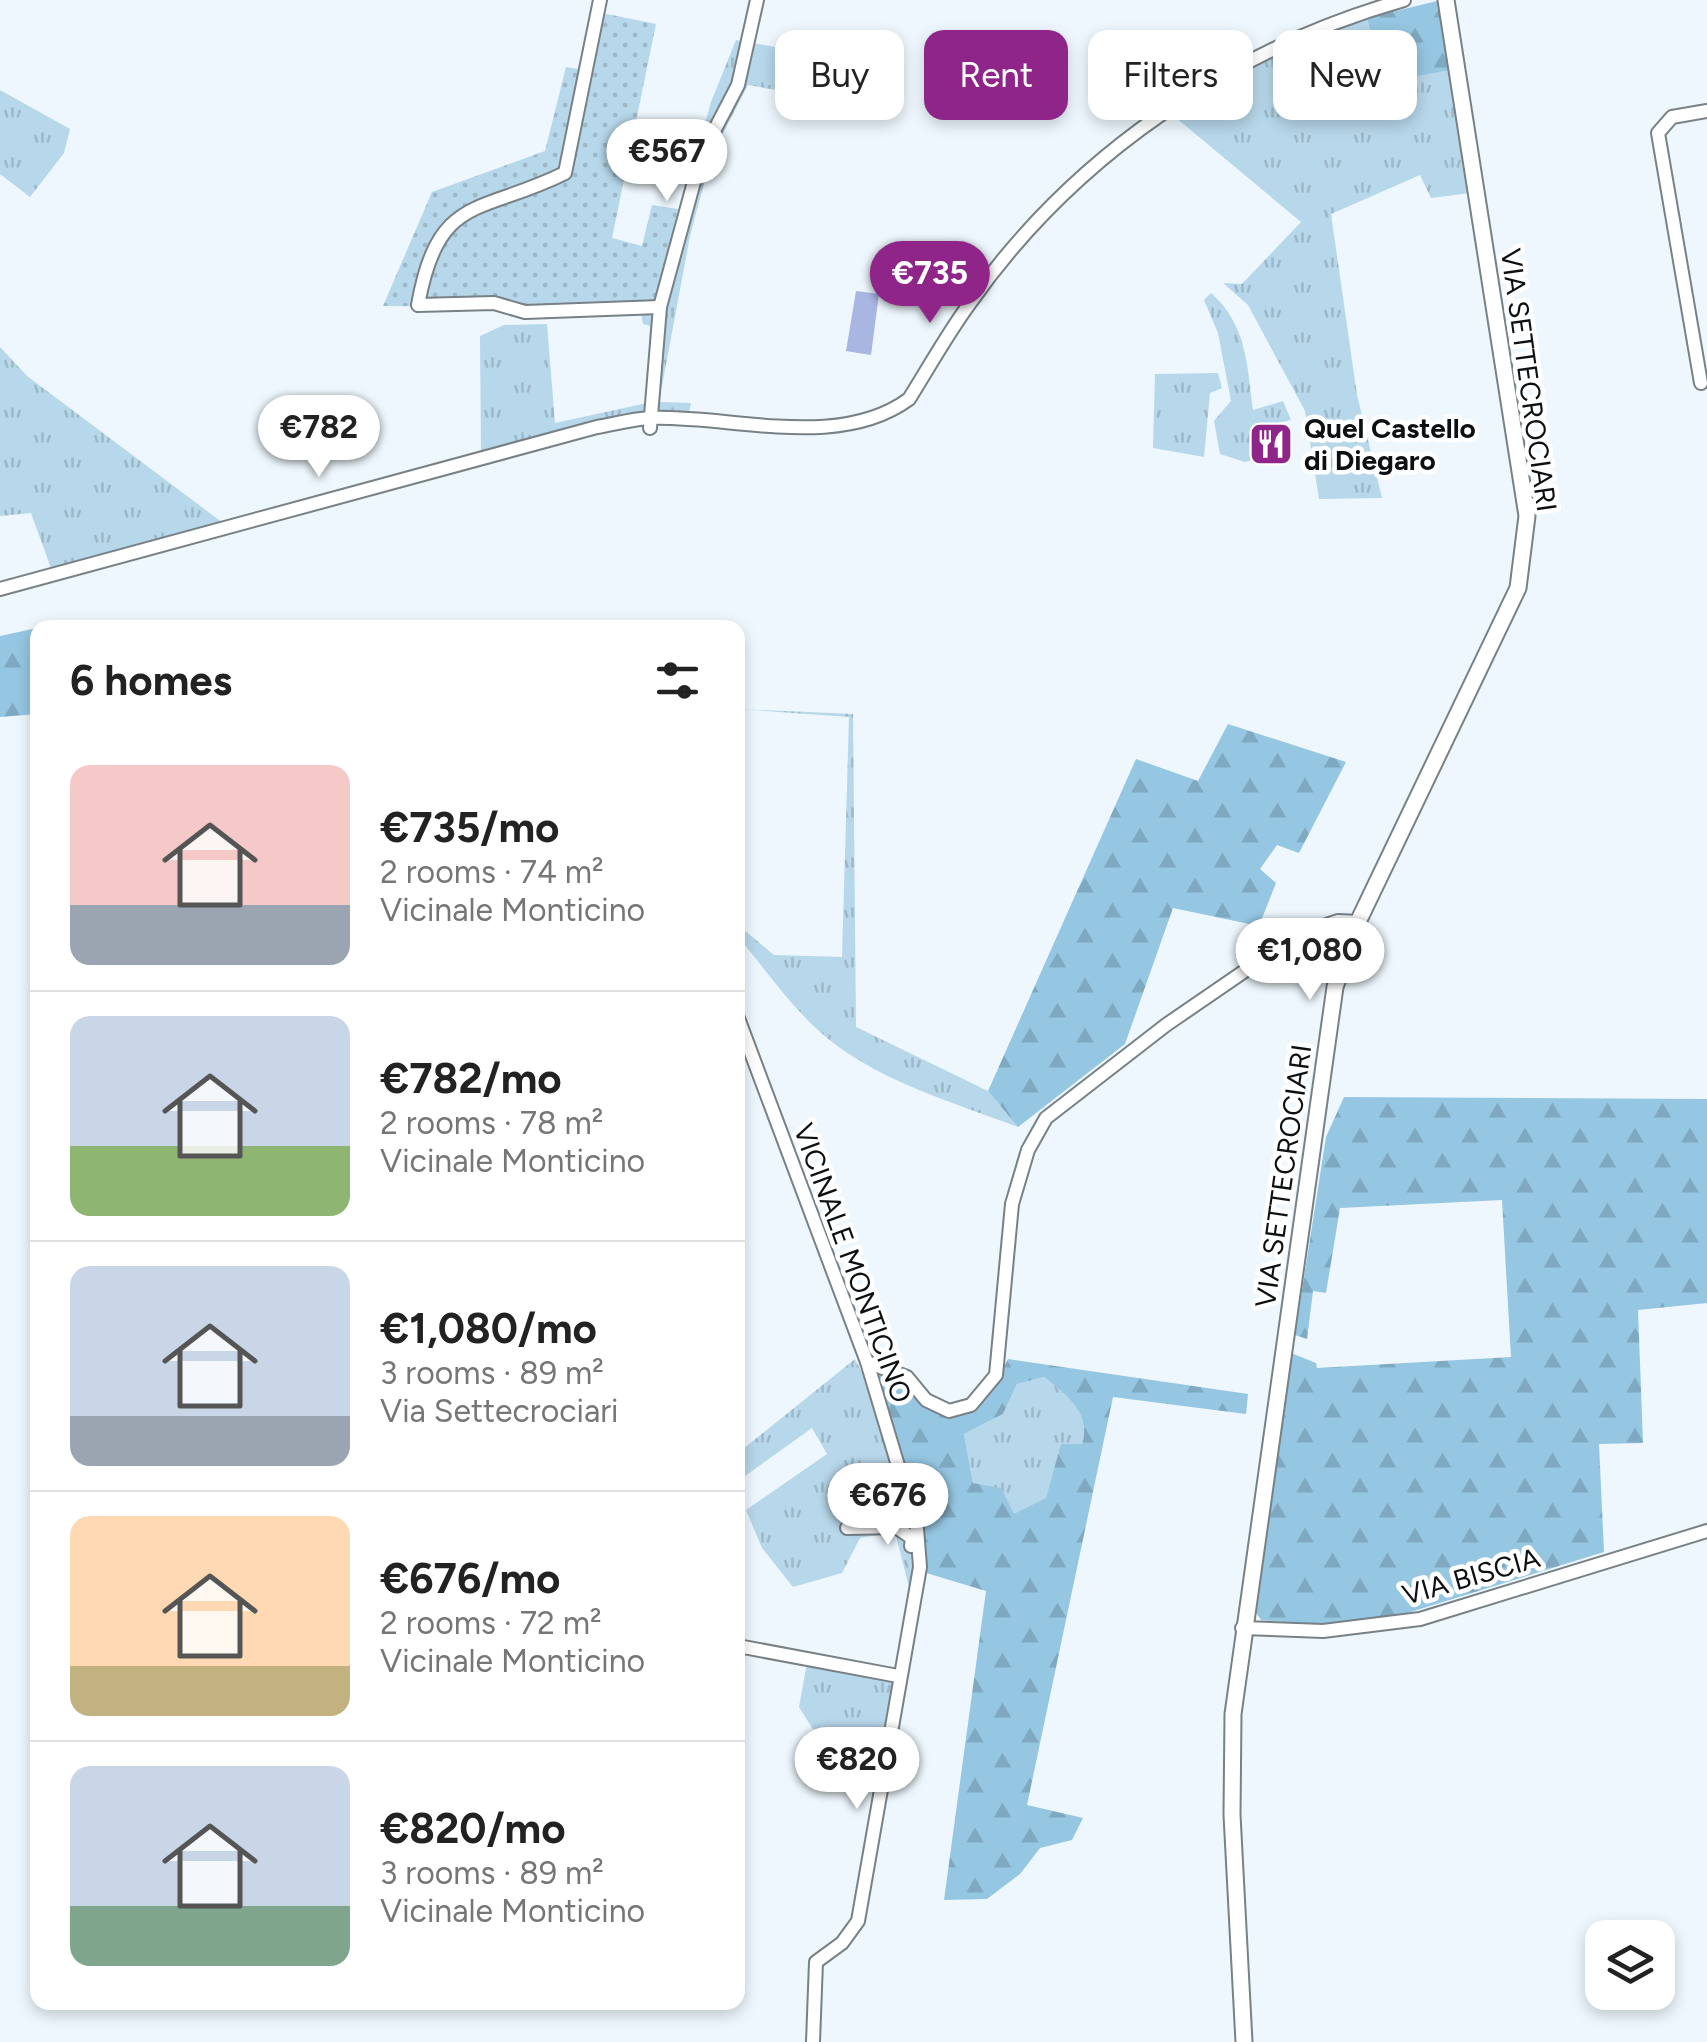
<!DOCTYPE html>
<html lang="en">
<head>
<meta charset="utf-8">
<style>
	:root { --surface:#fff; --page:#f2f2f2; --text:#222; --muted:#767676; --line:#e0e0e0; --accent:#902589 }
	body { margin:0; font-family:Figtree,sans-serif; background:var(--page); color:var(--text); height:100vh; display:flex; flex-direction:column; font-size:38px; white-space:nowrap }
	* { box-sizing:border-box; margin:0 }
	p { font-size:32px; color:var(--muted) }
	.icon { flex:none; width:55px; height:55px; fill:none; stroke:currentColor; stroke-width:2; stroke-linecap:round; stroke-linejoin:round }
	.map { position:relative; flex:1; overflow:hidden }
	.panel { position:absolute; left:30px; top:620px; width:715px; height:1390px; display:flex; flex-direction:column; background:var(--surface); border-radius:20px; box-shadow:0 5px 15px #0003 }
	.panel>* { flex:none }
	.hud { position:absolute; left:775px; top:30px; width:780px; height:90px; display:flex; gap:20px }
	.controls { position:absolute; left:1585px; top:1920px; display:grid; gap:20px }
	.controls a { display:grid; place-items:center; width:90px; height:90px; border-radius:20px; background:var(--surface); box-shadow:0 5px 15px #0003; font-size:50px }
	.price { position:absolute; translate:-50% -85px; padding:0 22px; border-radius:35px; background:#fff; color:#222; font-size:32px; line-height:65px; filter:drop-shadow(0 2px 5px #0008) }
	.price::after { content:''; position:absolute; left:50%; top:60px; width:30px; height:22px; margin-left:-15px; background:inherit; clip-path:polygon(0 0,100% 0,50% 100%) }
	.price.selected { background:var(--accent); color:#fff }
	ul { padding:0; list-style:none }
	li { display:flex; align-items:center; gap:30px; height:250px; padding:0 40px }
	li+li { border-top:2px solid var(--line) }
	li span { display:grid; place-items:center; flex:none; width:280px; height:200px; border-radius:20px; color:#555 }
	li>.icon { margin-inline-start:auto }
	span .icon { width:120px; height:120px; fill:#fffc; stroke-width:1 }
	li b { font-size:42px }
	h2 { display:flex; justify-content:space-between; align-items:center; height:120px; padding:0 40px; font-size:42px }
	.tag { padding:0 35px; border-radius:20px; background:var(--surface); box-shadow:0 5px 15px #0003; font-size:35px; line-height:90px }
	.tag.selected { background:var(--accent); color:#fff }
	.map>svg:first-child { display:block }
	.grass { fill:url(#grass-tufts) }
	.forest { fill:url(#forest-firs); fill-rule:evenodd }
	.garden { fill:url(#garden-dots) }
	.water { fill:#a9b6e2 }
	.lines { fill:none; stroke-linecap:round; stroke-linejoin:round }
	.minor-casing { stroke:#788186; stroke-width:16 }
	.major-casing { stroke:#788186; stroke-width:19 }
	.minor { stroke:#fff; stroke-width:12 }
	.major { stroke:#fff; stroke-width:15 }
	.labels { text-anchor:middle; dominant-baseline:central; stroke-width:9; stroke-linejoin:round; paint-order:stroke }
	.street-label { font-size:28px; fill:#0d1012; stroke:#fff }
	.poi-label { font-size:28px; font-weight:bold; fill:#0d1012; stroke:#fff; text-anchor:start }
</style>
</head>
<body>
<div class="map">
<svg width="1707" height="2042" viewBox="0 0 1707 2042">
	<defs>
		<pattern id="grass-tufts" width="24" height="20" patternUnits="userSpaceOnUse" patternTransform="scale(2.5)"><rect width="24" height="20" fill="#b7d7ea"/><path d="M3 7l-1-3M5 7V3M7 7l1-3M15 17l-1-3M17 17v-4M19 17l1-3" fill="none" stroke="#9cb8c8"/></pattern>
		<pattern id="forest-firs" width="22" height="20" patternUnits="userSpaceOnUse" patternTransform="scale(2.5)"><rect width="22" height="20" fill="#95c6e2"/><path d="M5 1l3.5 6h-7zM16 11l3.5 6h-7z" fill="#7fa9c1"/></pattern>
		<pattern id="garden-dots" width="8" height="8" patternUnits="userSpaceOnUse" patternTransform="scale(2.5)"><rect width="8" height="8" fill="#b7d7ea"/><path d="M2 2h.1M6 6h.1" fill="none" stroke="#9cb8c8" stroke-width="1.8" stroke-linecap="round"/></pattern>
	</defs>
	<rect width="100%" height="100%" fill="#edf7fd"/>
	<g class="grass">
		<polygon points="1367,18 1382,81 1452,70 1471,193 1431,198 1420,175 1331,214 1357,395 1382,498 1319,499 1305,411 1248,305 1223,283 1242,284 1301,222 1169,112 1324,30"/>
		<polygon points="736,40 793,50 776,90 748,85 711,157 690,236 659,402 691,403 689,412 639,413 481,455 480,336 504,325 547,324 555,423 647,403 650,326 643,324 640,309 656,301 711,102"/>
		<polygon points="0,90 70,129 64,153 30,197 0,174"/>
		<path d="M1211 293C1247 325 1247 365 1253 410L1283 401 1291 420 1252 429 1259 458 1245 462 1220 454 1214 421 1231 401 1218 333 1204 300Z"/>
		<polygon points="0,347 27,376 223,523 52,571 31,513 0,516"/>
		<polygon points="1218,373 1222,388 1210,393 1204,457 1153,448 1155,374"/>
		<path d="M738 709 853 714 856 1027 988 1091 1018 1127C952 1102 871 1079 818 1030 788 1003 764 967 738 937V925L774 955 842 957 849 717Z"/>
		<path d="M855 1359C893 1430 914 1519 912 1599L895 1532 860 1538 842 1573 793 1587 762 1548 746 1510 827 1454 812 1428 738 1481V1453Z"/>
		<path d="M1044 1377C1065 1394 1092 1413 1082 1444H1061L1047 1498 1014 1515 973 1483 964 1434 1003 1414 1017 1384Z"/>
		<polygon points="807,1663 898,1673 883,1779 822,1781 821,1742 799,1707"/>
	</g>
	<g class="forest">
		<polygon points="1441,0 1452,70 1382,82 1367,18"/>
		<polygon points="37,628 37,714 0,717 0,636"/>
		<polygon points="1228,724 1346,762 1299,853 1277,845 1260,869 1276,883 1259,926 1173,908 1125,1044 1018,1127 988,1091 1136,759 1198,781"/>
		<polygon points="1344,1097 1707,1099 1707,1303 1638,1310 1643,1443 1599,1444 1604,1552 1388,1619 1321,1625 1261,1620 1255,1611 1291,1353 1316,1363 1317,1368 1511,1357 1502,1200 1340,1208 1326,1293 1313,1291 1307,1339 1295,1335 1326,1137"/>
		<path d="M1008 1359 1248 1394 1246 1414 1113 1397 1027 1805 1083 1818 1072 1840 1040 1848 1020 1874 987 1899 944 1900 986 1591 923 1572 911 1488 872 1368 903 1380 945 1416C980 1408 992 1391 1008 1359ZM1044 1377C1065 1394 1092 1413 1082 1444H1061L1046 1498 1014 1514 1001 1488 973 1483 964 1434 1003 1414 1017 1384Z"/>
	</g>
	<polygon class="garden" points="602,13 656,24 612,238 642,246 652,205 678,209 656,301 521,307 383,306 432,192 545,151 566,67 590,71"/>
	<polygon class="water" points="856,291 879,294 871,355 846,351"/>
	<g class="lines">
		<defs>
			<g id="minor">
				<path d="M600 0 565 173C480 215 438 193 418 305L494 303 525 312 660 307"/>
				<polyline points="1701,383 1658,133 1672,117 1707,111"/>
				<polyline points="650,428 660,307 701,156 738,85 757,0"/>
				<path d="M0 589 597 427C614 424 633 419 650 418 732 415 838 451 909 399 929 367 948 333 970 303 1074 155 1231 49 1404 0"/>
				<polyline points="738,1018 867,1362 917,1529 920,1567 858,1921 842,1943 816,1962 813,2042"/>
				<polyline points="867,1362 907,1377 926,1400 949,1411 971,1405 996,1375 1012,1204 1028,1150 1046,1118 1166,1025 1297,935 1338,921 1358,922"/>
				<polyline points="847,1528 896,1527 912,1538 911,1546"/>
				<polyline points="1242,1628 1323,1631 1420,1619 1707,1531"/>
				<polyline points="738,1646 898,1676"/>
			</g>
			<polyline id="major" points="1244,2042 1232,1815 1233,1714 1335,987 1358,922 1518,588 1527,516 1446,0"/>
		</defs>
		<use href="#minor" class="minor-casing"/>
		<use href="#major" class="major-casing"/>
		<use href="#minor" class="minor"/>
		<use href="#major" class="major"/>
	</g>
	<defs>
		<symbol id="restaurant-square" viewBox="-11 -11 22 22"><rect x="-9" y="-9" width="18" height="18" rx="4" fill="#902589" stroke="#fff"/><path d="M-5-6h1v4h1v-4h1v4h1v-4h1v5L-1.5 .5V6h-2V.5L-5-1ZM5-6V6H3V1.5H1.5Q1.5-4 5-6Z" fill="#fff"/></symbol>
	</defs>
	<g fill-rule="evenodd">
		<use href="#restaurant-square" x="1246" y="419" width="50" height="50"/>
	</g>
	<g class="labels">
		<g class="street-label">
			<text transform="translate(1529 380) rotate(82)">VIA SETTECROCIARI</text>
			<text transform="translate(1283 1176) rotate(-82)">VIA SETTECROCIARI</text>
			<text transform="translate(853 1263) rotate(70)">VICINALE MONTICINO</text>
			<text transform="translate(1471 1576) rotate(-16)">VIA BISCIA</text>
		</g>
		<g class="poi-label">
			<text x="1304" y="428">Quel Castello<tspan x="1304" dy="32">di Diegaro</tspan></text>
		</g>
	</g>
</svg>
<div class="controls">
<a><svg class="icon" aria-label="layers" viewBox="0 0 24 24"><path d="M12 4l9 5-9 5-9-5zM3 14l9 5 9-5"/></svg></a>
</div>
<b class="price" style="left:667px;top:204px">€567</b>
<b class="price selected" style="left:930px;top:326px">€735</b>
<b class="price" style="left:319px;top:480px">€782</b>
<b class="price" style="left:1310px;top:1003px">€1,080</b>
<b class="price" style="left:888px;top:1548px">€676</b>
<b class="price" style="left:857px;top:1812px">€820</b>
<div class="hud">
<a class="tag">Buy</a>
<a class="tag selected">Rent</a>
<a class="tag">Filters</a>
<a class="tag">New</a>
</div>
<section class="panel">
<h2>6 homes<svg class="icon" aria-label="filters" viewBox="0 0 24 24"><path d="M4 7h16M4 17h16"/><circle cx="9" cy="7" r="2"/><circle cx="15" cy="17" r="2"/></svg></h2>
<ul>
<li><span style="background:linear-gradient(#f6c9c9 70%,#9aa5b1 0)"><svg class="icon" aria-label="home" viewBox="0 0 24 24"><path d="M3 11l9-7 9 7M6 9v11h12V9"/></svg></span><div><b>€735/mo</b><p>2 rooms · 74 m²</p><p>Vicinale Monticino</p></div></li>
<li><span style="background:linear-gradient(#c9d6e8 65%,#8fb573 0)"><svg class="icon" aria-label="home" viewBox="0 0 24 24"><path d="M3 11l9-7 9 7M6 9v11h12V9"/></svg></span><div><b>€782/mo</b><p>2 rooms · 78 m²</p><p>Vicinale Monticino</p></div></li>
<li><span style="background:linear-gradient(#c9d6e8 75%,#9aa5b1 0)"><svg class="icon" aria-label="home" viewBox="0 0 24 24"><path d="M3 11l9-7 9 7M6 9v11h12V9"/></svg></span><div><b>€1,080/mo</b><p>3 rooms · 89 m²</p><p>Via Settecrociari</p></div></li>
<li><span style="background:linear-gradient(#ffd9b3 75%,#c2b280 0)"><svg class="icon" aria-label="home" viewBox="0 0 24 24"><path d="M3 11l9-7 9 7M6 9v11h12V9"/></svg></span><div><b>€676/mo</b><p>2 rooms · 72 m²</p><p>Vicinale Monticino</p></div></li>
<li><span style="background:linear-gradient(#c9d6e8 70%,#7fa58c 0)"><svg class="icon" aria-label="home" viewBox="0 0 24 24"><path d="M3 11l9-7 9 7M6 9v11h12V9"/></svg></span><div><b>€820/mo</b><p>3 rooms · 89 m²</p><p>Vicinale Monticino</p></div></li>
</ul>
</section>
</div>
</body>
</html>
